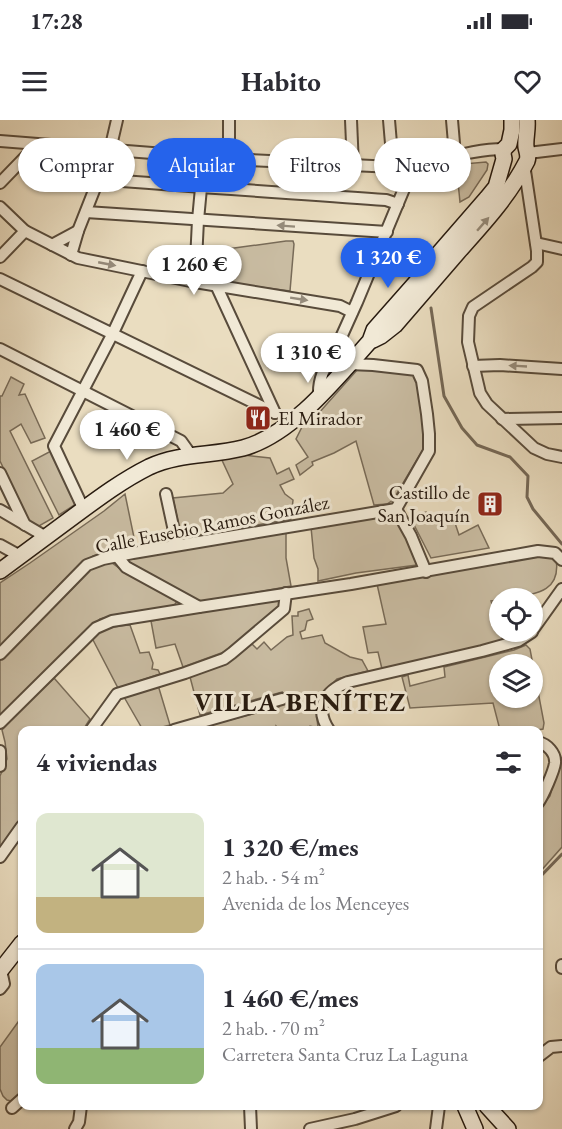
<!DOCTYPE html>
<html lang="es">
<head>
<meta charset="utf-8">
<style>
	:root { --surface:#fff; --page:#f2f2f3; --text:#2b2b33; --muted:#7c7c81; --line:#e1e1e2; --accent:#2563eb }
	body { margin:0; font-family:"EB Garamond",serif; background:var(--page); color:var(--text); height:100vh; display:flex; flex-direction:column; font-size:22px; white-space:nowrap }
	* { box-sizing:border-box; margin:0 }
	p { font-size:20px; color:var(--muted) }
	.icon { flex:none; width:33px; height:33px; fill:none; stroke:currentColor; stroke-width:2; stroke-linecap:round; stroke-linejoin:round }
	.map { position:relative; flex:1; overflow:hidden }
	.side { position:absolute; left:18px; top:606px; width:525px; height:384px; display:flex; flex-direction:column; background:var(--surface); border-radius:12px; box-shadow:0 2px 4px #0004 }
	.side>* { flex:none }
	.hud { position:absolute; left:18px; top:18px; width:526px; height:54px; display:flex; gap:12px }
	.tools { position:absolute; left:489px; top:468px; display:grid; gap:12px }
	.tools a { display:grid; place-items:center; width:54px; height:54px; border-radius:50%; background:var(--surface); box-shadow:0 2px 4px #0004; font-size:30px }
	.price { position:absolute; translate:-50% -51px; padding:0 14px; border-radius:21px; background:#fff; color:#222; font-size:20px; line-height:39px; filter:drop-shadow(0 2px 3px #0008) }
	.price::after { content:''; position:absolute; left:50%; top:36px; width:18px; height:14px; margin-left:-9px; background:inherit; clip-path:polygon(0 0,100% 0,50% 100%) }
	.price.on { background:var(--accent); color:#fff }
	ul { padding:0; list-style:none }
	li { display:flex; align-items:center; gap:18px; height:150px; padding:0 18px }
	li+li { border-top:2px solid var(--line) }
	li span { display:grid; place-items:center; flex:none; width:168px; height:120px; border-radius:12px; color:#555 }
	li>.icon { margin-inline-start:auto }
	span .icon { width:72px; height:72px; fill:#fffc; stroke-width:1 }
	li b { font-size:26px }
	h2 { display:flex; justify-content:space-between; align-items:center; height:72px; padding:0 18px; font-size:26px }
	.chip { padding:0 21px; border-radius:27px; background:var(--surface); box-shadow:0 2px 4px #0004; font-size:21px; line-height:54px }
	.chip.on { background:var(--accent); color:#fff }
	.status { display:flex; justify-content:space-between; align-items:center; height:42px; padding:0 30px; background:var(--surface); direction:ltr }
	.status svg { height:16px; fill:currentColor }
	header { display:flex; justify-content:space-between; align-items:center; height:78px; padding:0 18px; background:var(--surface); font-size:27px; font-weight:700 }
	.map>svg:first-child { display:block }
	.green { fill:#c9bca2; stroke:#786b58; stroke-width:1.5; fill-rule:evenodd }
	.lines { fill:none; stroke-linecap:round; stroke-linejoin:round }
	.stream { stroke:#746755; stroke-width:3 }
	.minor-casing { stroke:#584b3b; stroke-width:14 }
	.secondary-casing { stroke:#271a0f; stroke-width:18 }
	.minor { stroke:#f1e9d6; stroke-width:10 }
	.secondary { stroke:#f1e9d6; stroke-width:15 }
	.oneway { fill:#968c7c }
	.labels { text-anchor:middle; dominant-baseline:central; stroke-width:6; stroke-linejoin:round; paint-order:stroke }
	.poi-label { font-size:20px; fill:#271a0f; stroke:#f1e9d6; text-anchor:start }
	.street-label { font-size:20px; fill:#271a0f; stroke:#f1e9d6 }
	.district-label { font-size:26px; font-weight:bold; letter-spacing:1.5px; fill:#271a0f; stroke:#f1e9d6 }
</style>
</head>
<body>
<div class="status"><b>17:28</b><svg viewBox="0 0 49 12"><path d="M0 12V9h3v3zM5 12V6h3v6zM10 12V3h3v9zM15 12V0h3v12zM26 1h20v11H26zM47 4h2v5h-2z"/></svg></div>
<header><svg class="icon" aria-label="menu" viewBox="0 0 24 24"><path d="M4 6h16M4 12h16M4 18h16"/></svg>Habito<svg class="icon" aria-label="heart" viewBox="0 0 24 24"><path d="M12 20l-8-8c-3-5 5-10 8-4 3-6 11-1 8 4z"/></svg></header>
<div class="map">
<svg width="562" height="1009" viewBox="0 0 562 1009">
	<rect width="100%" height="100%" fill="#eaddc0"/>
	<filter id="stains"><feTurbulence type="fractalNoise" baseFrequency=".00333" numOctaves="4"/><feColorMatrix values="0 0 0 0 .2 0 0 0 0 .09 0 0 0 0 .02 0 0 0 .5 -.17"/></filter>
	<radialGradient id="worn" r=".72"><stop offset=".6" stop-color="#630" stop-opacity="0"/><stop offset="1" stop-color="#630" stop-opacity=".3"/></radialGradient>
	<g class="green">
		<polygon points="486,42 488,44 487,50 469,77 460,82 457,52 456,48 452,45"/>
		<polygon points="286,121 293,121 294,124 290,171 216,161 213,131"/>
		<polygon points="358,249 418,254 425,310 424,328 393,380 387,384 374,385 356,321 334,333 312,342 313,345 300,355 296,345 308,337 296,319 303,305 318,294"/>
		<polygon points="11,257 24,264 19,275 25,274 45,318 31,323 21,304 10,311 53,398 39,406 30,403 0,341 0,276 2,276"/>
		<polygon points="51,331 76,384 59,395 32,341"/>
		<polygon points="244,335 270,338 277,354 289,348 294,359 280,365 285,374 293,380 291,399 183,418 180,411 173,378 223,373 233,364 221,338"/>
		<polygon points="125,374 136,427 108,431 93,436 86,441 72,452 0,526 0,463 30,443 104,391"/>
		<polygon points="426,392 438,405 454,400 459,415 478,405 489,428 431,438 410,397"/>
		<polygon points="394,393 420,440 417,445 356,453 318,461 318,449 314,438 311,407"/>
		<polygon points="286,411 286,438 291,466 199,483 132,448 125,440 127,438"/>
		<path d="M537 434 556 438C562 475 531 474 507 478H500L499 480 491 481 503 521 382 549 378 532 368 533 363 507 386 504 377 464Z"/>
		<polygon points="112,443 122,450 173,478 177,481 174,486 155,490 123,493 100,499 3,595 0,593 0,539 72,469 89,450 96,445"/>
		<polygon points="281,479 280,486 224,532 183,547 175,524 156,528 151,501 237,485"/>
		<polygon points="309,489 313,499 307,501 305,510 300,512 302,519 322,515 325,523 350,537 362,540 368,551 337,559 322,574 316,588 318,608 310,606 308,610 279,610 276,606 275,610 203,610 203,607 279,587 282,572 200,595 190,557 229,542 252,524 257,529 264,522 271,530 287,517 293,515 292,496 298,496 298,492"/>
		<path d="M130 505 140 533 149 532 153 543 152 549 158 550 160 554 118 568 92 518C104 508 114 506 130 505Z"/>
		<path d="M526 525 530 529 544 603 543 609 537 610H500L493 583 410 588 402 557 408 555 410 566 445 557 444 547 514 530ZM500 544H532V578H500Z"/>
		<polygon points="54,558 90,599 83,610 22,610 22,698 0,729 0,656 7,639 5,622 2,610 12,598"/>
		<polygon points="158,565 170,605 151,610 143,610 124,577"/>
		<polygon points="562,637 562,727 539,753 538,691 550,676 555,657"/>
		<polygon points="21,898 22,899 22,972 11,981 7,980 3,976 0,969 0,927"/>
	</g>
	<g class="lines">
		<g class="stream">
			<polyline points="431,188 444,276 462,308 477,325 510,337 528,356 527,377 533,389 562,424"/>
			<polyline points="538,759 562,734"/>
		</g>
		<defs>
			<g id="minor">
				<polyline points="351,0 353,46"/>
				<polyline points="389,0 393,47"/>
				<polyline points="452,0 455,35"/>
				<path d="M0 21 228 39 393 47C400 46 408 46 416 45 446 39 474 29 504 29"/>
				<polyline points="528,33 562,29"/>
				<polyline points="524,44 537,131 537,142 532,147 473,187 469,196 468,222 480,273 487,284 534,328 547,334 562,337"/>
				<path d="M98 59C194 67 290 73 386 80L398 84"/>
				<polyline points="0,63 29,33 30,24"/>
				<polyline points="229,68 229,0"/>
				<polyline points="0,87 25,111 78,138 195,162 340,186 352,192"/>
				<polyline points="86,92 387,112"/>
				<polyline points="536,123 562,129"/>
				<polyline points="52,125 78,111"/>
				<polyline points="71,135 78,111 110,30 117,0"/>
				<polyline points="0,137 25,111"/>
				<polyline points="0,159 275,293"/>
				<polyline points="195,162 198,100 201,68"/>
				<polyline points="216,165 275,293"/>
				<polyline points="0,229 181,321 191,335"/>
				<polyline points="349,244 373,245 417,250 422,261 427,294 429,314 429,331 396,389"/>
				<polyline points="473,246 500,245 562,249"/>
				<path d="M319 276C318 261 325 245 334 233L357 182 411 52 415 45"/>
				<polyline points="502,299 562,298"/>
				<polyline points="0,353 25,405"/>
				<polyline points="166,374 177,425"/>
				<polyline points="0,390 46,417"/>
				<polyline points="84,390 54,326 113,213 142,151"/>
				<polyline points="0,425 20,436"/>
				<polyline points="117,436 126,447 199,487"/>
				<polyline points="532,511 562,469"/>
				<polyline points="0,534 87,445 103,439 133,433 396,389 411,416 426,452"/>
				<polyline points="0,603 96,508 112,501 199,487 351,464 538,431 555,433 562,440"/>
				<polyline points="91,610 117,574 185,553 224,539 232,533 284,489 286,473"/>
				<polyline points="174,610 282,579"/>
				<path d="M329 610C314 588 325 571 348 562L482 531 518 521 532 512"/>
				<path d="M538 622C547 624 556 633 555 643 554 651 543 676 538 683"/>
				<polyline points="0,631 0,646"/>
				<polyline points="0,737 22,706"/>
				<polyline points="562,845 562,848"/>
				<polyline points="0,869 4,864 1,850"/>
				<polyline points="538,937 551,927 562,926"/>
				<polyline points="250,986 251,1009"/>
				<polyline points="12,988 22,979"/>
				<polyline points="75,1009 79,1002 81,986"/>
				<polyline points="310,1009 355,999 396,986"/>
				<polyline points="436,1009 439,986"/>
			</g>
			<g id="secondary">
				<path d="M373 220 381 216 395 205C416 181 437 156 458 132 484 103 509 76 527 41 529 36 527 32 526 27 525 18 528 11 527 0"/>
				<path d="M0 451C26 432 51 413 77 394 100 377 123 360 149 347 179 333 211 336 243 328 292 315 337 258 370 221L374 210 427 150 434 139 487 78 496 67 504 39 503 34 504 29 509 24 512 10V0"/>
				<polyline points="0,851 22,823"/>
				<polyline points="465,986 475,1009"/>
				<polyline points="487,986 508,1009"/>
			</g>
		</defs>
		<use href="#minor" class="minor-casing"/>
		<use href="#secondary" class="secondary-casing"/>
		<use href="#minor" class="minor"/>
		<use href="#secondary" class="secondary"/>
	</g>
	<defs><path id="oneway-solid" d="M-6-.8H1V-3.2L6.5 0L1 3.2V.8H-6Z" transform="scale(1.5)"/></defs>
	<g class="oneway">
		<use href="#oneway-solid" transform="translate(483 104) rotate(-49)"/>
		<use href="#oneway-solid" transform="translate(286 106) rotate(-176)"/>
		<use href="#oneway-solid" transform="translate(107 144) rotate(11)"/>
		<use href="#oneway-solid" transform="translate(299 179) rotate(9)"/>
		<use href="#oneway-solid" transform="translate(518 246) rotate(-177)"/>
	</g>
	<defs>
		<symbol id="restaurant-square" viewBox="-11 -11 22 22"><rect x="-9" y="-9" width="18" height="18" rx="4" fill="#8f2418" stroke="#f1e9d6"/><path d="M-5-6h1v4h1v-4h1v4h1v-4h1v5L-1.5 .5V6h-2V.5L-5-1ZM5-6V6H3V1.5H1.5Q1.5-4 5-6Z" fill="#fff"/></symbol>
		<symbol id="building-square" viewBox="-11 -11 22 22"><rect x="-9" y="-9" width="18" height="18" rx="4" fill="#8f2418" stroke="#f1e9d6"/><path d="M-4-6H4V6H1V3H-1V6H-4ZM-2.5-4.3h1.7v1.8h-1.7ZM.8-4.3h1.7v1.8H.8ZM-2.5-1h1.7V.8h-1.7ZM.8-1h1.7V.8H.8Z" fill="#fff"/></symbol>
	</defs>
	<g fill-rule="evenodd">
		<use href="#restaurant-square" x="243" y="283" width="30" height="30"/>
		<use href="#building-square" x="475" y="369" width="30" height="30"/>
	</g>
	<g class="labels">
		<g class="poi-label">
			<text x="278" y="298">El Mirador</text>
			<text x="470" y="372" text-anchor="end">Castillo de<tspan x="470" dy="23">San Joaquín</tspan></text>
		</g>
		<g class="street-label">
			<text transform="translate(212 404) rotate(-11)">Calle Eusebio Ramos González</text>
		</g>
		<g class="district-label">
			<text x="300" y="582">VILLA BENÍTEZ</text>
		</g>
	</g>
	<rect width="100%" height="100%" filter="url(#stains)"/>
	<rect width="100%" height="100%" fill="url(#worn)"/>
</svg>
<div class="tools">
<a><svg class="icon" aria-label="locate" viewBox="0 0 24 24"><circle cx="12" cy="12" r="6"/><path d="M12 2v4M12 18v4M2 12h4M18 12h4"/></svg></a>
<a><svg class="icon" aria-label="layers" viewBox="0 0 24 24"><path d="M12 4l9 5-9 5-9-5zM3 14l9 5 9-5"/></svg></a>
</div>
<b class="price on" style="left:388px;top:169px">1 320 €</b>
<b class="price" style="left:194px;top:176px">1 260 €</b>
<b class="price" style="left:308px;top:264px">1 310 €</b>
<b class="price" style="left:127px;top:341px">1 460 €</b>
<div class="hud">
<a class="chip">Comprar</a>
<a class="chip on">Alquilar</a>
<a class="chip">Filtros</a>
<a class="chip">Nuevo</a>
</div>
<section class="side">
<h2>4 viviendas<svg class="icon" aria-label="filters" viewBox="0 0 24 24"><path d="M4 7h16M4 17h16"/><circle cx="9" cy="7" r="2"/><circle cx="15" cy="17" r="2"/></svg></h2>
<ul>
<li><span style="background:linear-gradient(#dfe7d0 70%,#c2b280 0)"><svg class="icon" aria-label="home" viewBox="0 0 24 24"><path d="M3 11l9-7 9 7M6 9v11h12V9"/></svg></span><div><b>1 320 €/mes</b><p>2 hab. · 54 m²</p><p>Avenida de los Menceyes</p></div></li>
<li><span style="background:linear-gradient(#a9c7e8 70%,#8fb573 0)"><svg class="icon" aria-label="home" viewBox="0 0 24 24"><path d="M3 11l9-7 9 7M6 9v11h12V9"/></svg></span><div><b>1 460 €/mes</b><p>2 hab. · 70 m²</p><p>Carretera Santa Cruz La Laguna</p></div></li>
</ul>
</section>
</div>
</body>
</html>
